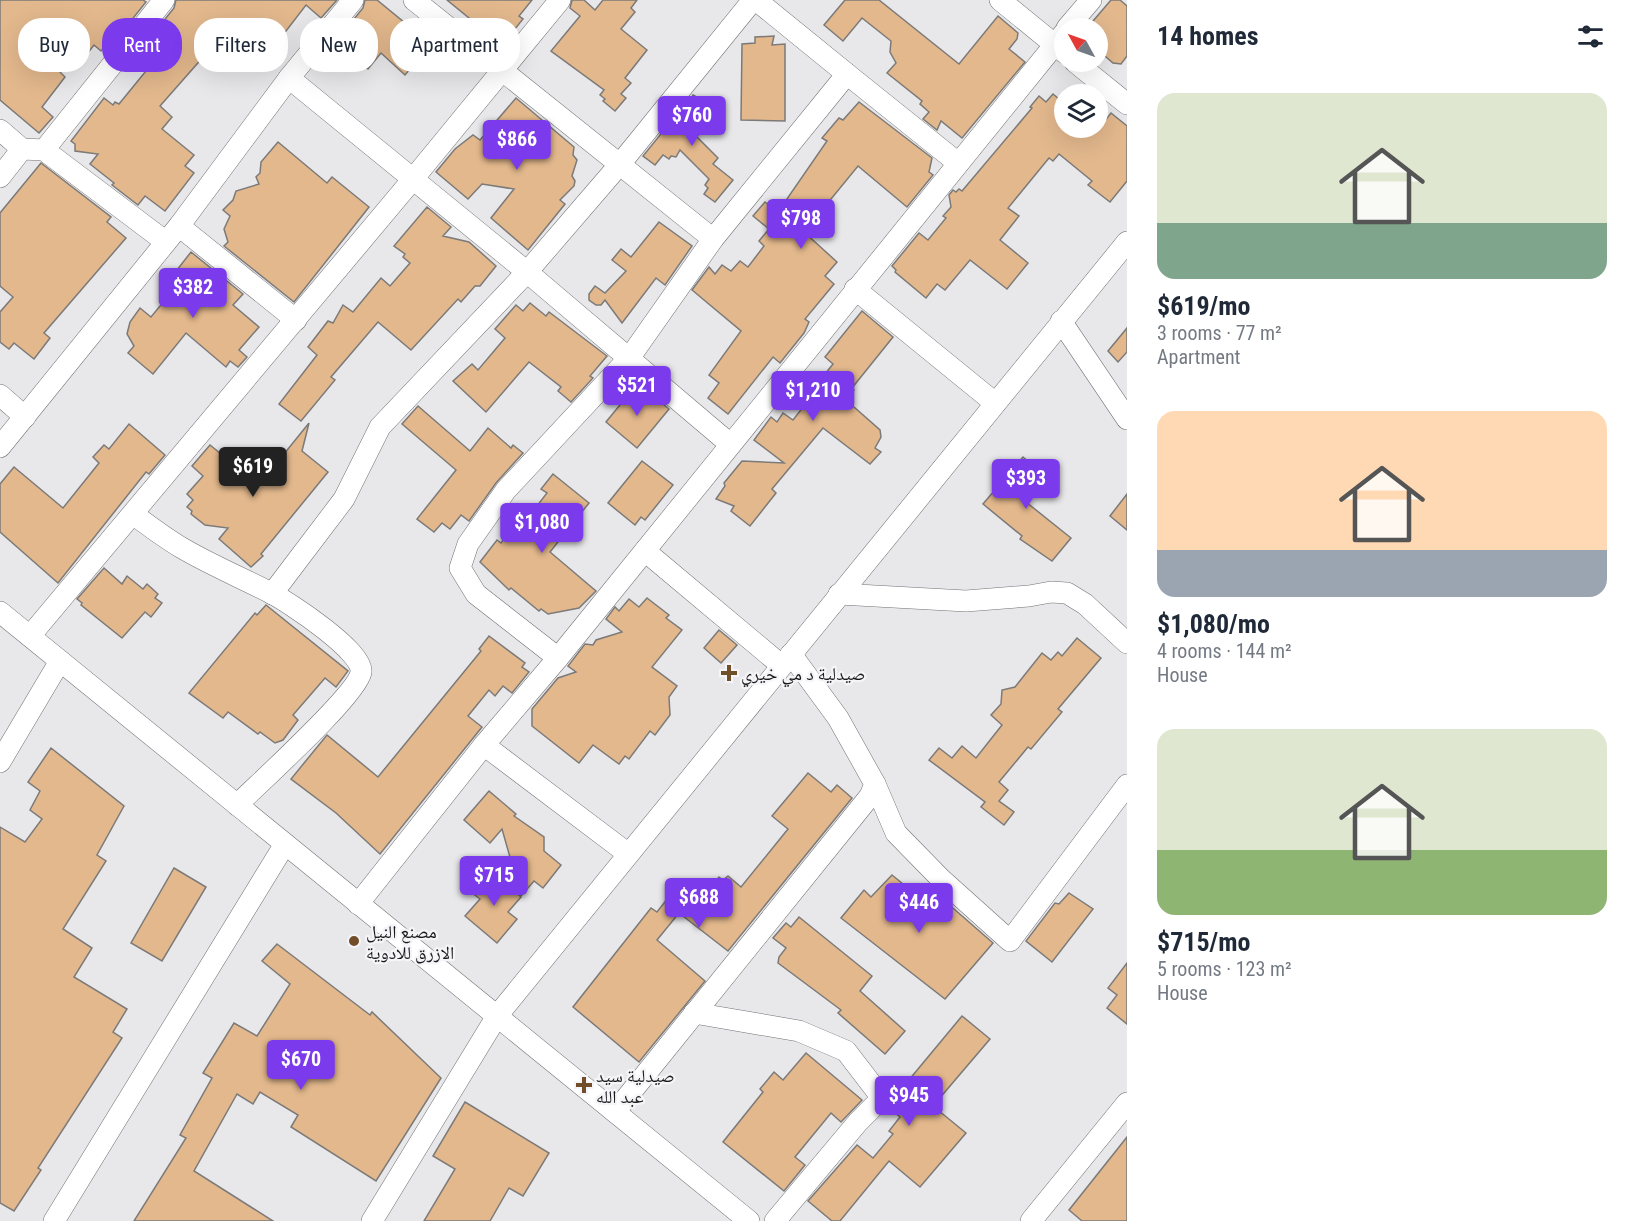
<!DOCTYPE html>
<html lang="en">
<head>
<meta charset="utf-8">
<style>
	:root { --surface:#fff; --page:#f6f6f7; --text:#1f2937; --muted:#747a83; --accent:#7c3aed }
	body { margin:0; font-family:"Roboto Condensed","Noto Naskh Arabic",sans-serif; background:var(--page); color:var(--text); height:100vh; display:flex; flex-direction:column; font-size:22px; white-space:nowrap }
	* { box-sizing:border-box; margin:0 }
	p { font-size:20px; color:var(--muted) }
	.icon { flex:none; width:33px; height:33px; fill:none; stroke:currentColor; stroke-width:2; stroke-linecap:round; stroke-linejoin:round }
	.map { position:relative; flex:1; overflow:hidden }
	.side { display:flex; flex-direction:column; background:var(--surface); width:510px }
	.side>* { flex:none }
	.top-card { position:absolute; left:18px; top:18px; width:570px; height:54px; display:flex; gap:12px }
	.needle { width:39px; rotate:310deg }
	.buttons { position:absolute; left:1054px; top:18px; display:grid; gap:12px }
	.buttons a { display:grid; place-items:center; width:54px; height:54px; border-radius:50%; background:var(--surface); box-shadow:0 6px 24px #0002; font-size:30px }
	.price { position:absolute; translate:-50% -51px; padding:0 14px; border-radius:6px; background:var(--accent); color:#fff; font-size:20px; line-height:39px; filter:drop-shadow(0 2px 3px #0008) }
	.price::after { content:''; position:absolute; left:50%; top:36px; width:18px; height:14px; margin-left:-9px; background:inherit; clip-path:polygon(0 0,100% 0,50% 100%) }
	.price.on { background:#222; color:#fff }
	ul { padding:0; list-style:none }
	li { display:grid; align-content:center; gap:12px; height:318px; padding:0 30px }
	li span { display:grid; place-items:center; height:186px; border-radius:18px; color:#555 }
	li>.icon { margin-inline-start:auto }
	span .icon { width:108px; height:108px; fill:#fffc; stroke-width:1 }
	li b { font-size:26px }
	h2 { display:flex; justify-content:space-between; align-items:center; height:72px; padding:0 30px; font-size:26px }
	.tag { padding:0 21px; border-radius:24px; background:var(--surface); box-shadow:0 6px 24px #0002; font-size:21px; line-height:54px }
	.tag.on { background:var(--accent); color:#fff }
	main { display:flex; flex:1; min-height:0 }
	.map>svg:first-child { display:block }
	.building { fill:#e3b88d; stroke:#7c7a78; stroke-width:1.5 }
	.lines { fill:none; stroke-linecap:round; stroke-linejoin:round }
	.minor-casing { stroke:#727275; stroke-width:22 }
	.minor { stroke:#fff; stroke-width:21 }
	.poi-dot { fill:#724e28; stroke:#f5f5f9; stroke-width:2 }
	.labels { text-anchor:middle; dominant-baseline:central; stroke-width:4.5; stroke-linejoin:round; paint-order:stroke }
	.poi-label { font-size:18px; fill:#19191a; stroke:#f5f5f9; text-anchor:start }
</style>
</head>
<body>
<main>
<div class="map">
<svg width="1127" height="1221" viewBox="0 0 1127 1221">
	<rect width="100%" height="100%" fill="#e8e8eb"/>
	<g class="building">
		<polygon points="0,0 143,0 146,2 126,27 122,24 101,51 94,45 87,54 73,43 56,68 65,77 42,107 53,117 39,133 0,100"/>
		<polygon points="176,0 337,0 321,18 306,5 266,57 222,23 198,51 204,56 160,106 172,117 162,129 194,155 185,166 194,173 165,211 145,196 138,205 112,185 114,183 90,164 98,154 75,151 75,144 71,141 104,98 113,105 115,102 119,104 159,55 146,43 174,8"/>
		<polygon points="365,0 377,0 405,23 402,28 426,50 405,75 381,53 368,69 342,48 344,45 337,40 363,8"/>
		<polygon points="447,0 532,0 519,16 523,19 502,45"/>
		<polygon points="572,0 584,0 595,10 603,0 637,0 631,8 635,12 621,29 647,50 625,78 631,83 621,94 626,98 615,111 603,101 605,99 600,95 604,90 551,51 580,16 570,8"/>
		<polygon points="845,0 879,0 959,64 998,16 1018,33 1017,39 1009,49 1025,62 962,138 941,121 937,130 923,119 929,112 920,104 922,101 887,73 896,63 890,52 891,41 862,18 843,41 824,25"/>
		<polygon points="1111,0 1120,0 1127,6 1127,56 1121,64 1113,63 1098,50 1098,28 1087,28"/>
		<polygon points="774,36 772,45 785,44 785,121 741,120 742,44 755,43 755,37"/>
		<polygon points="1053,94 1065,104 1065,128 1099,128 1111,113 1127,126 1127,181 1110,202 1088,185 1092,181 1059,154 1053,161 1049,158 1008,208 1019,216 1000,240 1028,263 1007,289 970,260 945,290 937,284 926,298 895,272 896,270 892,266 919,233 928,240 946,218 943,216 951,207 949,195 953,190 956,192 959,189 962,191 1032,108 1030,107 1039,96 1046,102"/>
		<polygon points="693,95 712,106 697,137 718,158 713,164 733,180 715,202 704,194 708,188 705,185 709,179 680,150 676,157 671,156 669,159 663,155 655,165 643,156 669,124 676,129"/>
		<polygon points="516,98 574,147 573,155 577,160 572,176 575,181 574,186 560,200 565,204 528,250 491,218 514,189 482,184 468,199 436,172 455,149 473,135 480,140"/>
		<polygon points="859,102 932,158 929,172 933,175 907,207 858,166 804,232 837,262 825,276 834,284 805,319 809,322 804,333 780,363 773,357 728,414 708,398 719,383 709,375 741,331 692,290 709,267 715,274 722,265 731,271 740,261 748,267 764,246 759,241 769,229 753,216 765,202 778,212 827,141 822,138 839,118 843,120"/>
		<polygon points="278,142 327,183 332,177 369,207 294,302 224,246 228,242 224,229 230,216 223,210 233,200 236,191 259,184 256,177 260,173 261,162"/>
		<polygon points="41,163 111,217 107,222 126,238 44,333 50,338 34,359 14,343 9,349 0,342 0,312 13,297 0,286 0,213"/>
		<polygon points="427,207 451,227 443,236 469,242 496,266 480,286 475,286 461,302 458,299 411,350 378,322 331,377 335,380 301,421 279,404 317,355 308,347 328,321 333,323 343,305 353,312 381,278 390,286 410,263 403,257 405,254 394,246"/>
		<polygon points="659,222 692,246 665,285 656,278 622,323 605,300 601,305 596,305 589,300 589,294 595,286 605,293 626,271 612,260 621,249 631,257"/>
		<polygon points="191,252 243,294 233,305 259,327 239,350 247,357 238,367 230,361 226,367 186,333 153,374 128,353 134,346 127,334 130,322 140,308 151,317 179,283 177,281 182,275 177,270"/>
		<polygon points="530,303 546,316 549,312 607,356 590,376 593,378 571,402 558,391 561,387 529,362 486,412 453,381 472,364 478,370 505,338 495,329 516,305 523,311"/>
		<polygon points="862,311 893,337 852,388 854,390 846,400 880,430 881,437 875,448 881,452 870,464 823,428 772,489 776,493 750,526 731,511 734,506 716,499 725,486 724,483 742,461 784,463 754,440 771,417 777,422 783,413 793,420 811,397 808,395 833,364 825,357"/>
		<polygon points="1127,328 1127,352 1118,362 1108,351"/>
		<polygon points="633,389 642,397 647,391 669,409 637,448 606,422"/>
		<polygon points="418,406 470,451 488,428 511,448 513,445 523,453 496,483 469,521 461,515 450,529 442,523 434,532 417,519 456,470 402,424"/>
		<polygon points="309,423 302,451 328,472 261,554 263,556 251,567 219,539 228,528 205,525 191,514 192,511 187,507 193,500 187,494 203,476 192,466 210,445 259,485"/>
		<polygon points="129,424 165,455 149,474 146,472 58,583 0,532 0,484 14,467 63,508 99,463 93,457 104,445 109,449"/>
		<polygon points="1023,457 1046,477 1026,502 1071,538 1052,561 1020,539 1022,536 983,504"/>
		<polygon points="642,461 673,485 645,520 641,517 635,525 608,503"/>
		<polygon points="553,474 589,503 550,552 596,591 579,608 548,614 541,609 539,611 511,588 509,590 480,562 497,540 501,543 511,529 516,533 547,493 541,489"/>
		<polygon points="1127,494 1127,530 1110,516"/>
		<polygon points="104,568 122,584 127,576 143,589 147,584 158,594 155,598 162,603 151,617 145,612 122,638 81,605 82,603 77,599"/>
		<polygon points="647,598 669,615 666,618 682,630 652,667 677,686 669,697 670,715 655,735 650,731 629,759 625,756 619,764 593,745 579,763 532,726 532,709 558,678 576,672 568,666 585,644 593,645 596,640 622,632 606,619 615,607 619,611 629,599 639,607"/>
		<polygon points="266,605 348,671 336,687 325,678 293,715 298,720 283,740 275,743 260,732 258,734 228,712 223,718 189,693 255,613 257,615"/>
		<polygon points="719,630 737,645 721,663 704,648"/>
		<polygon points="489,636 525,663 522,667 529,672 512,693 503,686 495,696 489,690 468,716 482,727 380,854 336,813 291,779 327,735 378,777 481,651 479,649"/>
		<polygon points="1077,638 1101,658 1058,709 1062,712 1031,749 1028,747 999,782 1008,790 999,801 1014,812 1004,825 981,807 985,802 929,760 939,748 952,758 962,746 976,758 1002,725 991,715 1001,704 1002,690 1015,687 1042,653 1051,660 1058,652 1062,656"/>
		<polygon points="51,748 124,806 97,855 106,861 63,929 92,948 74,977 127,1009 113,1032 122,1038 38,1168 41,1170 14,1211 0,1203 0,827 25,842 42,819 30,810 40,791 28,782"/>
		<polygon points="808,773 831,792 837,785 852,798 728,951 679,913 657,940 705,981 639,1062 573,1007 651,908 657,912 679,884 706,880 712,885 719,877 723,880 728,876 741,887 788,829 772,816"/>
		<polygon points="489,791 516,814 514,816 544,837 544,851 561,865 543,888 534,881 521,896 502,829 490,843 464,820"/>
		<polygon points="174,868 206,887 162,961 131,943"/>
		<polygon points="490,872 521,897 508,912 517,919 497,943 465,916 480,899 472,893"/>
		<polygon points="892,875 929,905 938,895 993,943 945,999 841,918 864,890 871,897"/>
		<polygon points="1069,893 1093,909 1052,962 1026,941 1055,903 1059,904"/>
		<polygon points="799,917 872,976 860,991 905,1031 885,1054 838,1013 841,1010 778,963 779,957 786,948 773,938 786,923 791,927"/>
		<polygon points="277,944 370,1015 372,1012 441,1078 376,1181 291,1127 298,1115 260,1092 253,1104 237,1094 194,1171 273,1221 134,1221 186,1138 180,1135 212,1078 203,1073 234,1023 257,1036 290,984 262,961"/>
		<polygon points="1127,963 1127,1024 1107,1008 1117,995 1108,988"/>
		<polygon points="962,1016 990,1039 933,1106 966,1133 920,1187 889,1161 840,1221 832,1221 808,1201 857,1145 873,1158 893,1134 889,1131 900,1117 890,1108 894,1098"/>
		<polygon points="806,1053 862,1100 841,1122 831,1113 795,1157 805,1165 784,1191 723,1142 763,1092 760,1089 774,1072 783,1080"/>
		<polygon points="465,1102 549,1153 523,1196 509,1188 490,1221 424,1221 455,1169 433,1156"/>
		<polygon points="1127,1137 1127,1221 1082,1221 1069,1210"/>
	</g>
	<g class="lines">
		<defs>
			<g id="minor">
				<polyline points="414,0 713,239"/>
				<polyline points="1000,0 1065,53"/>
				<polyline points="1067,28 1091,0"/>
				<polyline points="1075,62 1127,104"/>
				<polyline points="847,74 958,163"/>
				<polyline points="289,78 527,272 730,444"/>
				<polyline points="0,130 22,149 44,150 166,242"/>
				<polyline points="44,150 164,0"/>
				<polyline points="0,177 22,149"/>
				<polyline points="179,226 296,320"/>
				<polyline points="855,289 995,403"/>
				<polyline points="1061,321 1127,419"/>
				<polyline points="0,395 25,417"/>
				<polyline points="0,447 179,226 289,78 353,0"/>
				<path d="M133 514C149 526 165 538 182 548 211 565 242 578 271 593 290 603 364 652 361 672 358 694 258 784 237 805"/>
				<polyline points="645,551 781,665"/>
				<polyline points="272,594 344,499 380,427 527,272 620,164 753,0"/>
				<polyline points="839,594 966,601 1029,596 1051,592 1067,593 1085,604 1127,643"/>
				<polyline points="0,612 749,1221"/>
				<polyline points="30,636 413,179 560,0"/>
				<polyline points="558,658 476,594 460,568 468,544 506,490 630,357 713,239 847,74 756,0"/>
				<polyline points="484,745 627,853"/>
				<polyline points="0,762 60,661"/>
				<polyline points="875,784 896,833 941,879 1010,941 1127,785"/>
				<polyline points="358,904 484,745 558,658 1065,32"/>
				<polyline points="694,1013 799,1031 846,1051 882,1098 858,1122 775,1221"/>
				<polyline points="615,1112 870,796 875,784 838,718 791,654"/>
				<polyline points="54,1221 285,844"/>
				<polyline points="372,1221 497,1016 1127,242"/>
				<polyline points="1031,1221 1127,1103"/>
			</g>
		</defs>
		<use href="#minor" class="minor-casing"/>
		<use href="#minor" class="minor"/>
	</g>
	<g class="poi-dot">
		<path d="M726 664h6v6h6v6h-6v6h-6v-6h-6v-6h6z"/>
		<circle cx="354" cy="941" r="6"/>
		<path d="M581 1076h6v6h6v6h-6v6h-6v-6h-6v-6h6z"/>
	</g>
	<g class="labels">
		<g class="poi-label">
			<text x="741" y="673">صيدلية د مي خيري</text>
			<text x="366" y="931">مصنع النيل<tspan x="366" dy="21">الازرق للادوية</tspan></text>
			<text x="596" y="1075">صيدلية سيد<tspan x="596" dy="21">عبد الله</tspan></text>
		</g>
	</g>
</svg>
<div class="buttons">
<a><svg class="needle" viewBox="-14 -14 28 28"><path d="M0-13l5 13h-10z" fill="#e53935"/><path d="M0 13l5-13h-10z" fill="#747a83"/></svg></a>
<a><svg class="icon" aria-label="layers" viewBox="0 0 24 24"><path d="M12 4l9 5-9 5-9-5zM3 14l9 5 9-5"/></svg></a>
</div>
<b class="price" style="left:692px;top:147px">$760</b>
<b class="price" style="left:517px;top:171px">$866</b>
<b class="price" style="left:801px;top:250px">$798</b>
<b class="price" style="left:193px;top:319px">$382</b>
<b class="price" style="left:637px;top:417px">$521</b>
<b class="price" style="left:813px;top:422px">$1,210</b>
<b class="price on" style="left:253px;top:498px">$619</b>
<b class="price" style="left:1026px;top:510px">$393</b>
<b class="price" style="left:542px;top:554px">$1,080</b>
<b class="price" style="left:494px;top:907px">$715</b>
<b class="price" style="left:699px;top:929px">$688</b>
<b class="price" style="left:919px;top:934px">$446</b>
<b class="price" style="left:301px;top:1091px">$670</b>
<b class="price" style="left:909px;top:1127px">$945</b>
<div class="top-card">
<a class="tag">Buy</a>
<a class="tag on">Rent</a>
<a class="tag">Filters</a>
<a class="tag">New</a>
<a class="tag">Apartment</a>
</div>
</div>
<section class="side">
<h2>14 homes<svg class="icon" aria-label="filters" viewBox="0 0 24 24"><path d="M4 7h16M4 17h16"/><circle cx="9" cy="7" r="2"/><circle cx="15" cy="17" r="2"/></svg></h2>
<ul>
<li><span style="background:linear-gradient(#dfe7d0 70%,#7fa58c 0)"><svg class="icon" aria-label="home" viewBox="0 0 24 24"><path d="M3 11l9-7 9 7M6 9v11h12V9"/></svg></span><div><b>$619/mo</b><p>3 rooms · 77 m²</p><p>Apartment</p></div></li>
<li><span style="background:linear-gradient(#ffd9b3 75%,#9aa5b1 0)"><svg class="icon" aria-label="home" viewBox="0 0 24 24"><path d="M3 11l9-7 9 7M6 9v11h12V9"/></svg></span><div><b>$1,080/mo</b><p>4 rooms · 144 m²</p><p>House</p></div></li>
<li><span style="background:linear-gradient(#dfe7d0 65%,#8fb573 0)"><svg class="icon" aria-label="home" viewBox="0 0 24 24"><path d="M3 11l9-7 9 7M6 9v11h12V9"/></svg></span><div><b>$715/mo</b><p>5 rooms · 123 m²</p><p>House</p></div></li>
</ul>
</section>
</main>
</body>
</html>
